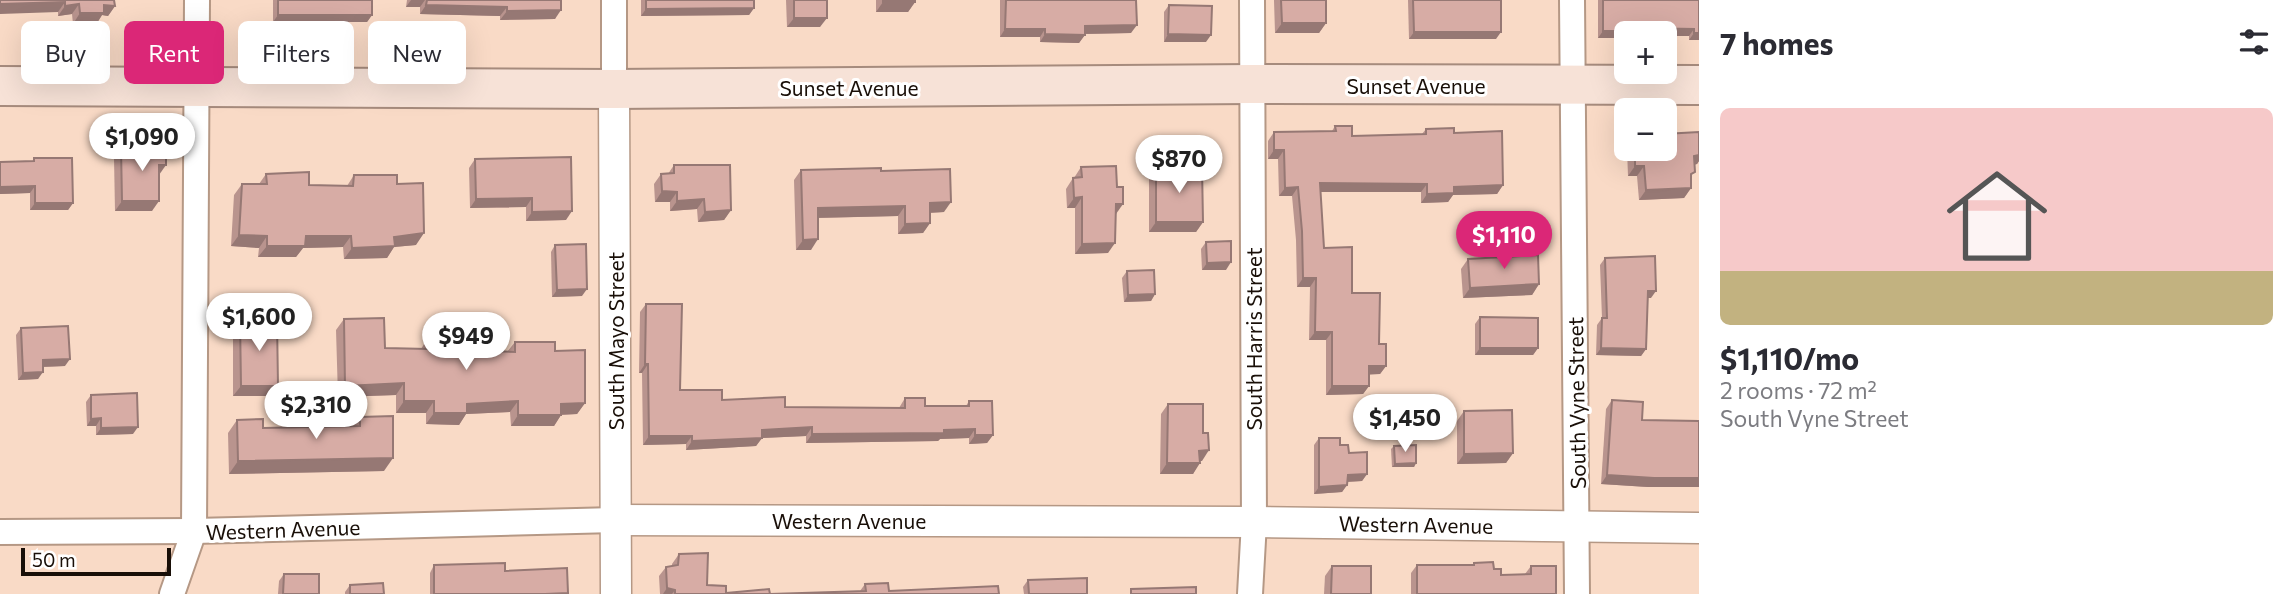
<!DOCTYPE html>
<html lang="en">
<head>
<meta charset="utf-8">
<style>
	:root { --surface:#fff; --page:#f7f7f7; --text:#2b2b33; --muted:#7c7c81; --line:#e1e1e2; --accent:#db2777 }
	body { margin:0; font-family:Commissioner,sans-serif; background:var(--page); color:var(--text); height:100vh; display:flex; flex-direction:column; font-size:26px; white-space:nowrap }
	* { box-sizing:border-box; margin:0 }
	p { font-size:23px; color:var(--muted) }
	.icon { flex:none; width:38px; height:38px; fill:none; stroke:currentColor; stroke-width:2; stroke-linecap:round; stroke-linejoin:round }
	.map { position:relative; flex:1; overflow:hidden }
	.panel { display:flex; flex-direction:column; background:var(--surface); width:595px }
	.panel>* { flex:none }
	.top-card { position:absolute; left:21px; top:21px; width:665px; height:63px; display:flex; gap:14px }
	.buttons { position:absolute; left:1614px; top:21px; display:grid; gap:14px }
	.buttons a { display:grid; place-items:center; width:63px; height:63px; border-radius:10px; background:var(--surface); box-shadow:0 7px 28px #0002; font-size:35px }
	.scale { position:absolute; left:21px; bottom:18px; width:150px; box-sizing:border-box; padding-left:7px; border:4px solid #190f08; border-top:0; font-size:19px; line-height:24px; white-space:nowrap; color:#190f08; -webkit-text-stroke:5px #fff; paint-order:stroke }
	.price { position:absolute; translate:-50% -60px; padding:0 16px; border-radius:24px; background:#fff; color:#222; font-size:23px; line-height:46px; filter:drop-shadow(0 2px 4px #0008) }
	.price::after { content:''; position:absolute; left:50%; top:42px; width:21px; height:16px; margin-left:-10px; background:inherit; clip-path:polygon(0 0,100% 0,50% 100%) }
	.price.on { background:var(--accent); color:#fff }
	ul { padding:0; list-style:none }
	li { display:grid; align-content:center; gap:14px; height:371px; padding:0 21px }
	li+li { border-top:2px solid var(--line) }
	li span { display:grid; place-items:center; height:217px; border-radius:10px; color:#555 }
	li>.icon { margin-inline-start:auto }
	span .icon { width:126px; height:126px; fill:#fffc; stroke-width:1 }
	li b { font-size:30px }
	h2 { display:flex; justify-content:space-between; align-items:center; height:84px; padding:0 21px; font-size:30px }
	.tag { padding:0 24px; border-radius:10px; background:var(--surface); box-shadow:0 7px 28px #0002; font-size:24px; line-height:63px }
	.tag.on { background:var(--accent); color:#fff }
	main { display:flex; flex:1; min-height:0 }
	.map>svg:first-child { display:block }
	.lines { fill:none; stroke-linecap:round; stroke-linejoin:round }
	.minor-casing { stroke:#b59885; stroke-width:28 }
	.tertiary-casing { stroke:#b59885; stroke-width:33 }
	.primary-casing { stroke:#a68b7d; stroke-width:42 }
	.minor { stroke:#fff; stroke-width:24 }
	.tertiary { stroke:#fff; stroke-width:30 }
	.primary { stroke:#f7e2d7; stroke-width:38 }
	.wall { fill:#b9948e }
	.shaded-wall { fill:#967874 }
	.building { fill:#d7aca5; stroke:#967874; stroke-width:2 }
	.labels { text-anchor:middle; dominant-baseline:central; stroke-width:6; stroke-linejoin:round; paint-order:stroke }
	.street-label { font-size:21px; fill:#190f08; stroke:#fff }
</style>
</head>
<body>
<main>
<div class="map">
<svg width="1699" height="594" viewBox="0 0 1699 594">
	<rect width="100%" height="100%" fill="#f9dac6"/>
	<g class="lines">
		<defs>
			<g id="minor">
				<polyline points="1572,0 1577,594"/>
				<polyline points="614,89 614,0"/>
				<polyline points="0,532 194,531 615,520"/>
				<polyline points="172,594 194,531 197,0"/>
				<polyline points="1250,594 1254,522 1252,0"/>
			</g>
			<g id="tertiary">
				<polyline points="614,89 616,594"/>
				<polyline points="615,520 1254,522 1699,528"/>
			</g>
			<polyline id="primary" points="0,86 614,89 1252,84 1699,85"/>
		</defs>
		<use href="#minor" class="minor-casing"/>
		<use href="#tertiary" class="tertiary-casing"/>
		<use href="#primary" class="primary-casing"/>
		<use href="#minor" class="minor"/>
		<use href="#tertiary" class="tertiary"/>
		<use href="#primary" class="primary"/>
	</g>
	<g class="wall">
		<polygon points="0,0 114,0 115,6 108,16 102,15 97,23 73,24 72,14 58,16 58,12"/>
		<polygon points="273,0 372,0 372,15 367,22 273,22"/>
		<polygon points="407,0 561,0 555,19 500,20 500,16 420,14 420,7 406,7"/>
		<polygon points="641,0 754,0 754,8 749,15 641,16"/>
		<polygon points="786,0 827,0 820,27 787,27"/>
		<polygon points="876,0 915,0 915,2 908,12 876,12"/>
		<polygon points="1000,0 1136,0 1131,33 1085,34 1079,43 1040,42 1040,37 1000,37"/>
		<polygon points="1274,0 1326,0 1326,23 1319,33 1275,33"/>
		<polygon points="1408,0 1501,0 1496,39 1409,39"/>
		<polygon points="1598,0 1699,0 1699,40 1689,40 1689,36 1664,36 1664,33 1626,33 1626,38 1598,38"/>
		<polygon points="1169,5 1206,42 1164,42 1164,12"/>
		<polygon points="1335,126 1352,136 1422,134 1426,129 1454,133 1503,185 1497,194 1453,195 1448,202 1421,203 1421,192 1320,192 1324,248 1352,293 1379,344 1386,366 1380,374 1369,374 1369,386 1363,394 1326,395 1326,340 1309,340 1310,287 1297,287 1296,240 1292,196 1279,196 1278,159 1268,159 1268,141 1274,132 1332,131"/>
		<polygon points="1699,132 1699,161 1697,164 1694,165 1691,178 1691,188 1684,198 1639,200 1637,176 1628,176 1627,149 1664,149"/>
		<polygon points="121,148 159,175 152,211 115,211 114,158"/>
		<polygon points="34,158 73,203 68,210 30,210 30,193 0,194 0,162 32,162"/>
		<polygon points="475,159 566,220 526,221 526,207 470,208 469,168"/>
		<polygon points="674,165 731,210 724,220 698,222 697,209 670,211 670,202 655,202 654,184 661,174 668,174"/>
		<polygon points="1081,167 1115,214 1108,253 1075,254 1075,208 1067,208 1066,189 1073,178 1074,178"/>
		<polygon points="1156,167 1203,222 1196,232 1149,232 1149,178"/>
		<polygon points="801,170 881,171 944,212 930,213 930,223 923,233 898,234 898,216 818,218 811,250 796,250 794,180"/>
		<polygon points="266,174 309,185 347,186 354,175 397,184 416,245 394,247 387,258 344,259 343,247 303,248 296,257 258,257 259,248 231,246 234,195 242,184 259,184"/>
		<polygon points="1206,242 1226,270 1202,270 1201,249"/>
		<polygon points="555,245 582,296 552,297 551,252"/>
		<polygon points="1605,258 1651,298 1648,298 1646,349 1641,356 1596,355 1597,325 1602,318 1600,265"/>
		<polygon points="1468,259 1539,284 1532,295 1463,298 1461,269"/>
		<polygon points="1127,271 1155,294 1151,301 1124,302 1122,278"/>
		<polygon points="646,304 680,390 722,400 785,407 899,408 905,398 925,406 966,406 969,401 993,435 987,443 969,444 969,438 940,439 938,441 806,443 806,436 762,438 756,446 686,450 686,444 643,445 642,373 639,373 640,312"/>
		<polygon points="1480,317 1538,348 1533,355 1475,355 1475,324"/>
		<polygon points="344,319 385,348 421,349 428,338 459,350 507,352 515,342 555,351 585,403 577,414 561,415 554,426 511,426 510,412 466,414 459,425 426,424 426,413 396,413 396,395 338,397 336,330"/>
		<polygon points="240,320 270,396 233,396 233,330"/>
		<polygon points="21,328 65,366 43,367 38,379 18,380 16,335"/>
		<polygon points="91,395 133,434 96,435 96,426 87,426 86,402"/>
		<polygon points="1612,400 1642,420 1648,487 1601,484 1606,409"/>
		<polygon points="1168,404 1202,461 1200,461 1193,474 1160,474 1161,414"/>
		<polygon points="1464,411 1513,453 1506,463 1457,464 1457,421"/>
		<polygon points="360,417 384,471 229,474 228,433 237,420 263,428 353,426"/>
		<polygon points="1319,438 1340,445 1349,453 1367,474 1362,481 1347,482 1347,485 1342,492 1314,494 1314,445"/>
		<polygon points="1394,446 1416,463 1414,467 1392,467 1391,449"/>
		<polygon points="679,554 707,585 726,593 770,594 860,591 865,584 889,591 999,594 660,594 659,576 666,567 672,566 672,564"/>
		<polygon points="1474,563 1494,569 1501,575 1525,574 1531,566 1556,594 1411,594 1411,573 1417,565 1472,565"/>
		<polygon points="434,565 505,571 568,593 567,594 430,594 430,573"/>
		<polygon points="1332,566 1371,594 1324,594 1325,576"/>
		<polygon points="284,574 319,594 278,594 279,581"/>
		<polygon points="1028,580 1087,594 1024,594 1023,587"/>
		<polygon points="350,585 384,594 345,594 345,592"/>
	</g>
	<g class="shaded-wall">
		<polygon points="411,0 425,0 420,7 406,7"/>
		<polygon points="65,2 58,12 0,14 0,4"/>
		<polygon points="883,2 915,2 908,12 876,12"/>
		<polygon points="79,4 72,14 58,16 65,6"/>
		<polygon points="104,5 115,6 108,16 102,15 97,23 73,24 80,13"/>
		<polygon points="426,5 507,7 500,16 420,14"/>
		<polygon points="754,8 749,15 641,16 646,9"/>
		<polygon points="561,10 555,19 500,20 507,11"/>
		<polygon points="278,15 372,15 367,22 273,22"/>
		<polygon points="794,18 827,18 820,27 787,27"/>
		<polygon points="1282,23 1326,23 1319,33 1275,33"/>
		<polygon points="1137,25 1131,33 1080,34 1085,26"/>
		<polygon points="1637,28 1694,29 1689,36 1664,36 1664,33 1626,33 1626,38 1598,38 1603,31"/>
		<polygon points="1005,29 1045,29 1040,37 1000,37"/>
		<polygon points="1414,32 1501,32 1496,39 1409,39"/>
		<polygon points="1694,33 1699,33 1699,40 1689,40"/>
		<polygon points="1045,34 1085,35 1079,43 1040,42"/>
		<polygon points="1168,34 1211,35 1206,42 1164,42"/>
		<polygon points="1274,150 1284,150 1278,159 1268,159"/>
		<polygon points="1699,155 1699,161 1697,164 1686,166 1694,156"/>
		<polygon points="159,165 166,165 159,175"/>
		<polygon points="1635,166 1644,166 1637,176 1628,176"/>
		<polygon points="1320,183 1427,184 1421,192 1314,192"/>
		<polygon points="1503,185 1497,194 1453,195 1448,202 1421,203 1427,194 1454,187"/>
		<polygon points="35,186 30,193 0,194 0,187"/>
		<polygon points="1298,187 1292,196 1279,196 1285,188"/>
		<polygon points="1691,188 1684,198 1639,200 1646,190"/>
		<polygon points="662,191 677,192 670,202 655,202"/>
		<polygon points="1082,197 1075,208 1067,208 1074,198"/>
		<polygon points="532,198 526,207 470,208 476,199"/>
		<polygon points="704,199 697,209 670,211 677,201"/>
		<polygon points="122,201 159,201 152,211 115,211"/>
		<polygon points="951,202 944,212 923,213 930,203"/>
		<polygon points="35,203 73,203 68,210 30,210"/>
		<polygon points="1116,204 1123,204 1116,214"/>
		<polygon points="905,206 898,216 810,218 818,208"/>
		<polygon points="731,210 724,220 698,222 705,212"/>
		<polygon points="572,211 566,220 526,221 532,212"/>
		<polygon points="1156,222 1203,222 1196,232 1149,232"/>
		<polygon points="930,223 923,233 898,234 905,224"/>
		<polygon points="424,233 416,245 394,247 387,258 344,259 352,248 394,237"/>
		<polygon points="239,235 267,236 259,248 231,246"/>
		<polygon points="306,236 351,236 343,247 303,248 296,257 258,257 267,246"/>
		<polygon points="818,239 811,250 796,250 803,240"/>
		<polygon points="1115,243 1108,253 1075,254 1082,244"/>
		<polygon points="1231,262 1226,270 1202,270 1207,263"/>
		<polygon points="1303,278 1316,278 1310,287 1297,287"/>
		<polygon points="1539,284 1532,295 1463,298 1470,288"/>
		<polygon points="587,289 582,296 552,297 557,290"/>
		<polygon points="1648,291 1656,291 1651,298 1643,298"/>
		<polygon points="1155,294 1151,301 1124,302 1128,295"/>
		<polygon points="1315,332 1332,332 1326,340 1309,340"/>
		<polygon points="1480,348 1538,348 1533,355 1475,355"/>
		<polygon points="1601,348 1646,349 1641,356 1596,355"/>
		<polygon points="70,359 65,366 38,367 43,360"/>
		<polygon points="645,364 648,364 642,373 639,373"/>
		<polygon points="1369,366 1386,366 1380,374 1363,375"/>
		<polygon points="43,372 38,379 18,380 23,373"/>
		<polygon points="404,383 396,395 338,397 345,386"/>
		<polygon points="241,386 278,386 270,396 233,396"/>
		<polygon points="1332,386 1369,386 1363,394 1326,395"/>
		<polygon points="404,401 434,401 426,413 396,413"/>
		<polygon points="518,401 510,412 466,414 459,425 426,424 434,413 467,404"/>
		<polygon points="585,403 577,414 554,415 561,404"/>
		<polygon points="518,415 561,415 554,426 511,426"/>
		<polygon points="101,418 96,426 87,426 91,419"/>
		<polygon points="138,427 133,434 96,435 101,428"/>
		<polygon points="812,427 806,436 762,438 756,446 686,450 692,441 762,430"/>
		<polygon points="975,429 969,438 940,439 938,441 806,443 812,434"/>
		<polygon points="975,435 993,435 987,443 969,444"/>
		<polygon points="649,436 692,436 686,444 643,445"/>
		<polygon points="1209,450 1202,461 1192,461 1199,451"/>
		<polygon points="1513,453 1506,463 1457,464 1464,454"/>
		<polygon points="393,458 384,471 229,474 238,461"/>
		<polygon points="1167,463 1200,463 1193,474 1160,474"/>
		<polygon points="1416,463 1414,467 1392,467 1395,464"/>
		<polygon points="1367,474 1362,481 1343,482 1348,475"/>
		<polygon points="1607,475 1699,478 1699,487 1648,487 1601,484"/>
		<polygon points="1347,485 1342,492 1314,494 1319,487"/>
		<polygon points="667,588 675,590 672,594 663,594"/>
	</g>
	<g class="building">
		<polygon points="0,0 114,0 115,6 104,5 104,13 80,13 79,4 65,6 65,2 0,4"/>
		<rect x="278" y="0" width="94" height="15"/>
		<polygon points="427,0 561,0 561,10 507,11 507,7 426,5"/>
		<polygon points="646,0 754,0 754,8 646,9"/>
		<rect x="794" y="0" width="33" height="18"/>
		<rect x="883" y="0" width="32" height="2"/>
		<polygon points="1006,0 1136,0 1137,25 1085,26 1085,35 1045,34 1045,29 1005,29"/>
		<polygon points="1281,0 1326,0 1326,23 1282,23"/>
		<polygon points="1413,0 1501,0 1501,32 1414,32"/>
		<polygon points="1603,0 1699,0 1699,33 1694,33 1694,29 1637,28 1637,31 1603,31"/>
		<polygon points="1169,5 1212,6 1211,35 1168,34"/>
		<polygon points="1335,126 1352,126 1352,136 1426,134 1426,129 1454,128 1454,133 1502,131 1503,185 1454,187 1454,193 1427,194 1427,184 1320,183 1324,248 1352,247 1352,293 1380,293 1379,344 1386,344 1386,366 1369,366 1369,386 1332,386 1332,332 1315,332 1316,278 1303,278 1302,231 1298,187 1285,188 1284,150 1274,150 1274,132 1336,131"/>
		<polygon points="1699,132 1699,155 1694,156 1695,172 1691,174 1691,188 1646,190 1644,166 1635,166 1635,149 1664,149 1664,134"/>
		<polygon points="166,147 166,165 159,165 159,201 122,201 121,148"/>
		<polygon points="571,157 572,211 532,212 532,198 476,199 475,159"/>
		<polygon points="34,158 72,158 73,203 35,203 35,186 0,187 0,162 34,161"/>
		<polygon points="674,165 730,165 731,210 705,212 704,199 677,201 677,192 662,191 661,174 674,173"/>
		<polygon points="1116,166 1117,187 1123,187 1123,204 1116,204 1115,243 1082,244 1082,197 1074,198 1073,178 1082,177 1081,167"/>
		<polygon points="1156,167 1202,167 1203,222 1156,222"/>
		<polygon points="881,168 881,171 950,169 951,202 930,203 930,223 905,224 905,206 818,208 818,239 803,240 801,170"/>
		<polygon points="309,172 309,185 353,186 354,175 397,175 397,184 423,183 424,233 394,237 395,246 352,248 351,236 306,236 305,246 267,246 267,236 239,235 242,184 267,184 266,174"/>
		<polygon points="1231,241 1231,262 1207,263 1206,242"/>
		<polygon points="586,244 587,289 557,290 555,245"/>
		<polygon points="1538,255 1539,284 1470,288 1468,259"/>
		<polygon points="1655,256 1656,291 1648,291 1646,349 1601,348 1602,318 1607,318 1605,258"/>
		<polygon points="1154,270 1155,294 1128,295 1127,271"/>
		<polygon points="646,304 682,304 680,390 722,390 722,400 785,397 785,407 905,408 905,398 925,398 925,406 969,406 969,401 992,401 993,435 975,435 975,429 944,430 944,433 812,434 812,427 762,430 762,438 692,441 692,436 649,436 648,364 645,364"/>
		<polygon points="1480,317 1538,318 1538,348 1480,348"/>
		<polygon points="384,318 385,348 428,349 428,338 459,339 459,350 515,352 515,342 555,342 555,351 585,350 585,403 561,404 561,415 518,415 518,401 467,404 467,413 434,413 434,401 404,401 404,383 345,386 344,319"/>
		<polygon points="240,320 277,320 278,386 241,386"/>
		<polygon points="68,326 70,359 43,360 43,372 23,373 21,328"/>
		<polygon points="137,393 138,427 101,428 101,418 91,419 91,395"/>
		<polygon points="1612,400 1643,402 1642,420 1699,421 1699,478 1654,478 1607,475"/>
		<polygon points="1168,404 1203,404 1203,433 1208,433 1209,450 1199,451 1200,463 1167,463"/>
		<polygon points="1512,410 1513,453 1464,454 1464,411"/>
		<polygon points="393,416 393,458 238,461 237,420 263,419 263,428 360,426 360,417"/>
		<polygon points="1319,438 1340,438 1340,445 1348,445 1349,453 1367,452 1367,474 1348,475 1347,485 1319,487"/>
		<polygon points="1416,445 1416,463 1395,464 1394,446"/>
		<polygon points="708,553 707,585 726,586 726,593 769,589 770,594 866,591 865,584 888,583 889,591 998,586 999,594 675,594 675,590 667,588 666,567 678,565 679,554"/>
		<polygon points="1493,562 1494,569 1501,569 1501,575 1531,574 1531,566 1556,566 1556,594 1417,594 1417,565 1474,565 1474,563"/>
		<polygon points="505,563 505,571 567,568 568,593 545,594 434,594 434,565"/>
		<polygon points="1332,566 1371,566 1371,594 1331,594"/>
		<polygon points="284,574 319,574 319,594 283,594"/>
		<polygon points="1087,578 1087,594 1029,594 1028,580"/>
		<polygon points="383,583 384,594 350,594 350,585"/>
		<polygon points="1196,587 1196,594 1131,594 1131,589"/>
	</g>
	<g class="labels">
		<g class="street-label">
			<text x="1416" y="85">Sunset Avenue</text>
			<text x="849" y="87">Sunset Avenue</text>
			<text transform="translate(1253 339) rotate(-90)">South Harris Street</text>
			<text transform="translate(615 341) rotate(-90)">South Mayo Street</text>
			<text transform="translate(1576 403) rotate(-91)">South Vyne Street</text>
			<text x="849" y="520">Western Avenue</text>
			<text transform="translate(1416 524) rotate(1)">Western Avenue</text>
			<text transform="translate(283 529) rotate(-2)">Western Avenue</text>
		</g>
	</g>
</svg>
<div class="buttons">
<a>+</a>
<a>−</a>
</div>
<div class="scale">50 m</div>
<b class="price" style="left:142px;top:173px">$1,090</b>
<b class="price" style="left:1179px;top:195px">$870</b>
<b class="price on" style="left:1504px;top:271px">$1,110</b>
<b class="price" style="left:259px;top:353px">$1,600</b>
<b class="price" style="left:466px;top:372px">$949</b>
<b class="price" style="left:316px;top:441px">$2,310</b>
<b class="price" style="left:1405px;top:454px">$1,450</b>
<div class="top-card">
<a class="tag">Buy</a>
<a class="tag on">Rent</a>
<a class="tag">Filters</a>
<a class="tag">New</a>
</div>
</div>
<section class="panel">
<h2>7 homes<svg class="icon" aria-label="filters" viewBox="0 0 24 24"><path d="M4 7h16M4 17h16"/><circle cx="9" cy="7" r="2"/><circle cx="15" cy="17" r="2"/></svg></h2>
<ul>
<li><span style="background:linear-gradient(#f6c9c9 75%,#c2b280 0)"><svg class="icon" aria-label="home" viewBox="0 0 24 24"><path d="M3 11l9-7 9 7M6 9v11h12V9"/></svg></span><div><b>$1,110/mo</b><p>2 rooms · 72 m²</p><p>South Vyne Street</p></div></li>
</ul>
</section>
</main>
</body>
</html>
